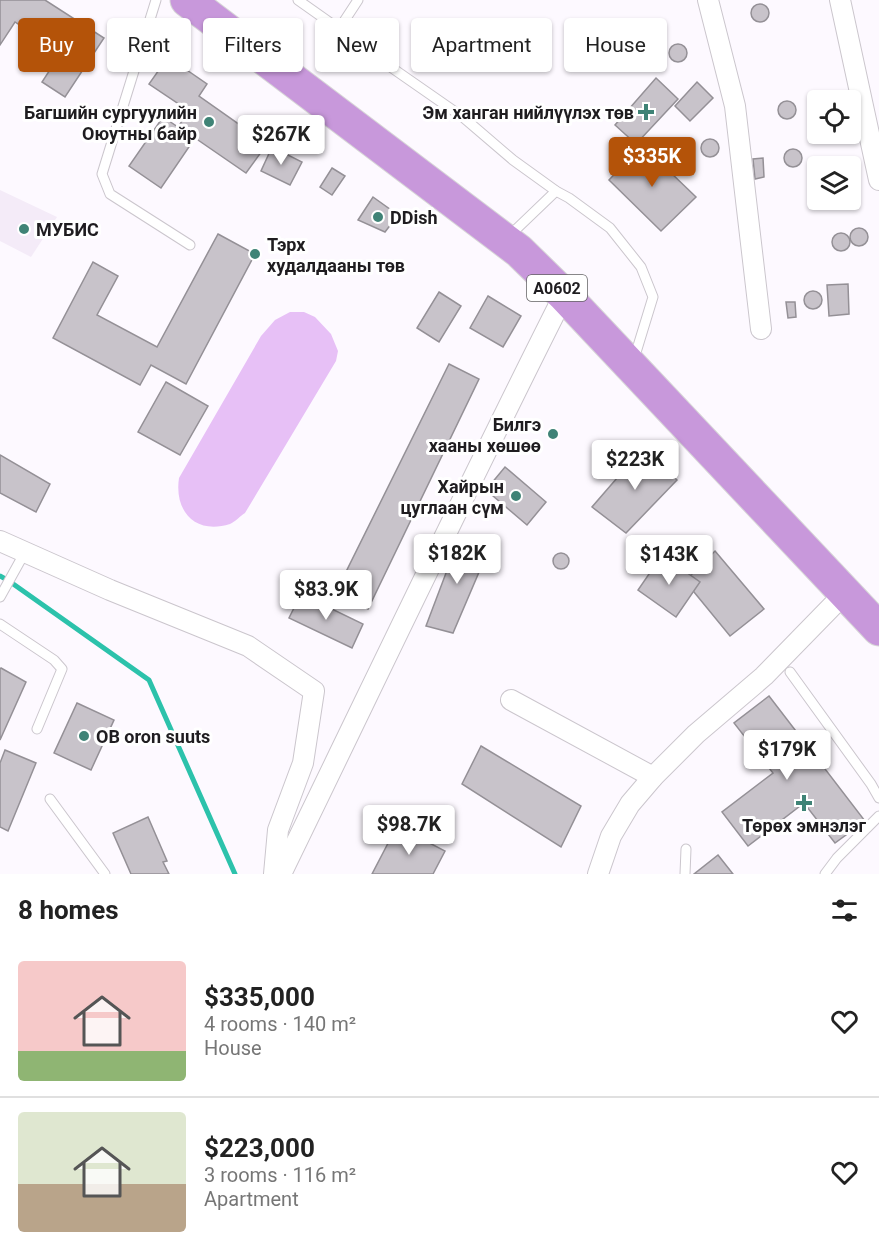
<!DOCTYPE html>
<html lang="en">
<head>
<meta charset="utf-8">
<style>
	:root { --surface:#fff; --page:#f6f6f6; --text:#222; --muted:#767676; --line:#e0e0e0; --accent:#b45309 }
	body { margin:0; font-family:Roboto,sans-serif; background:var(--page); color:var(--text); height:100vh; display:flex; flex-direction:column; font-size:22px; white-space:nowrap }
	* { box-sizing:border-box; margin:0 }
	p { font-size:20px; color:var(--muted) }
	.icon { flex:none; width:33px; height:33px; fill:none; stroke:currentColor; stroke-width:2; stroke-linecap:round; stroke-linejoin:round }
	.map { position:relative; height:874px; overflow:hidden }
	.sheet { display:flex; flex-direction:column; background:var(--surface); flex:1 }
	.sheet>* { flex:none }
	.banner { position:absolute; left:18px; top:18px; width:843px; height:54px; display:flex; gap:12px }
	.tools { position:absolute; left:807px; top:90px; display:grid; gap:12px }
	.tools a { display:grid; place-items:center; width:54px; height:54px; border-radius:6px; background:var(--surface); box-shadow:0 2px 4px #0004; font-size:30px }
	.price { position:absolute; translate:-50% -51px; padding:0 14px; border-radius:6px; background:#fff; color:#222; font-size:20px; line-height:39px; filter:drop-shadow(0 2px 3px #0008) }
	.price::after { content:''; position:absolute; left:50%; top:36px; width:18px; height:14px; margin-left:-9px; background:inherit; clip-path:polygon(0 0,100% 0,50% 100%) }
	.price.current { background:var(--accent); color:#fff }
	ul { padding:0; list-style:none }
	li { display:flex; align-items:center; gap:18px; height:150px; padding:0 18px }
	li+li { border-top:2px solid var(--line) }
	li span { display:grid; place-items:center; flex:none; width:168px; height:120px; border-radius:6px; color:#555 }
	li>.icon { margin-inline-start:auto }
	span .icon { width:72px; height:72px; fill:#fffc; stroke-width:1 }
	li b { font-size:26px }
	h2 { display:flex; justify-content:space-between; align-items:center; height:72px; padding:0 18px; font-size:26px }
	.tag { padding:0 21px; border-radius:6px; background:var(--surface); box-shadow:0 2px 4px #0004; font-size:21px; line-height:54px }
	.tag.current { background:var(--accent); color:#fff }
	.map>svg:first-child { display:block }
	.built { fill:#f4ebf8 }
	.green { fill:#e7c0f6 }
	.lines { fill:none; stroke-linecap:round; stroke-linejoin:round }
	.stream { stroke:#2cc2ab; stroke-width:5 }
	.building { fill:#c8c3ca; stroke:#949096; stroke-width:1.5 }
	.lane-casing { stroke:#cbc6cd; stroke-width:11 }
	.street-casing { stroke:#cbc6cd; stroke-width:22 }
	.highway-casing { stroke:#d7d6d7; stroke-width:35 }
	.lane { stroke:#fff; stroke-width:9 }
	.street { stroke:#fff; stroke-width:20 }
	.highway { stroke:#c898db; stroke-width:33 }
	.poi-dot { fill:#3f8376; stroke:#fff; stroke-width:2 }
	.labels { text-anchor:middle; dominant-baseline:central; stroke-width:6; stroke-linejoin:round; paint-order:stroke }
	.shield { fill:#fff; stroke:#626163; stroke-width:1.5 }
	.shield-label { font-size:16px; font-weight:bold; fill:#1f1d20 }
	.poi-label { font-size:18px; font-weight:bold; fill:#1f1d20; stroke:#fff; text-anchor:end }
</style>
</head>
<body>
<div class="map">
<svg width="879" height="874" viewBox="0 0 879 874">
	<rect width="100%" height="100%" fill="#fdf9ff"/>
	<polygon class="built" points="0,190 57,217 31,257 0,241"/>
	<path class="green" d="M290 312H304L315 317 331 334 338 351 336 361 245 513C240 516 235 522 230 524 195 535 174 511 179 478L261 336 275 320Z"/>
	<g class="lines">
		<polyline class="stream" points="0,576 9,581 149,680 235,874"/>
	</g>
	<g class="building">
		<polygon points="0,0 45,0 104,38 65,97 42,82 61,53 15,22 0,45"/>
		<circle cx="760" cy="13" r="9"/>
		<circle cx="678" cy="53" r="9"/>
		<polygon points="168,57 207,84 199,96 267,144 246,173 195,138 161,188 129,166 163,117 178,127 189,111 149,84"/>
		<polygon points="656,78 678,99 636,144 615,125"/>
		<polygon points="697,82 713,98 690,121 675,106"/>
		<circle cx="787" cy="110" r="9"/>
		<circle cx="710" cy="148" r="9"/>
		<polygon points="642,145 696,197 661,231 609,180"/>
		<polygon points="272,147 302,162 290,185 261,171"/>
		<circle cx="793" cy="158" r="9"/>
		<polygon points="763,158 764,177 755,179 753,159"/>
		<polygon points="332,168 345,176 332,195 320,187"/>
		<polygon points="373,197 398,215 385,232 358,220"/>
		<circle cx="859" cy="237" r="9"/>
		<circle cx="841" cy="242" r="9"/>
		<polygon points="218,234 255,254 186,384 151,365 140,385 53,338 93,262 118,276 97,315 157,347"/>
		<polygon points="848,284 849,314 829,316 827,285"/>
		<circle cx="813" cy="300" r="9"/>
		<polygon points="439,292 461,306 439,342 417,328"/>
		<polygon points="488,296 521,316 503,347 470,328"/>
		<polygon points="786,302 795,302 796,317 788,318"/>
		<polygon points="449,364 479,379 368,609 335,594"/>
		<polygon points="166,382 208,406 180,455 138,432"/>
		<polygon points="643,448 677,480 626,533 592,507"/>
		<polygon points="0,455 50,484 36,512 0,493"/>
		<polygon points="505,467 546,502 527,525 486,490"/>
		<polygon points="460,536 488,551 453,633 426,626"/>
		<polygon points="715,551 764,609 730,636 685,581"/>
		<circle cx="561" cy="561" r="8"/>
		<polygon points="662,555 700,582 676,617 638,590"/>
		<polygon points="301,594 363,624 352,648 289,618"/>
		<polygon points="1,668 26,682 0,740 0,669"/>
		<polygon points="769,696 865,821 835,843 804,803 748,846 722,812 773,773 734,723"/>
		<polygon points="77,703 114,720 91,770 54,753"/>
		<polygon points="481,746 581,806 561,847 462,784"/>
		<polygon points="5,750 36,763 8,831 0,827 0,763"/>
		<polygon points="148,817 167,861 163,862 169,874 131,874 113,833"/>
		<polygon points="397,826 445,851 433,874 372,874"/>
		<polygon points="718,855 733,874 694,874"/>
	</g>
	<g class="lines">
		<defs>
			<g id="lane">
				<polyline points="156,0 102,174 110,194 190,245"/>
				<polyline points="298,0 339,29"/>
				<polyline points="358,0 339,29 372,54 464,118 513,160 556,191 569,198 610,228 641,267 653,297 634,359"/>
				<polyline points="508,237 556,191"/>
				<polyline points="0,597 25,552"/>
				<polyline points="0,624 54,660 62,669 37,729"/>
				<polyline points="790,672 871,784 879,798"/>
				<polyline points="50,799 105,874"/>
				<polyline points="685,874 686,849"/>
				<polyline points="825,874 837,858 879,816"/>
			</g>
			<g id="street">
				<polyline points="708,0 735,106 761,329"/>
				<polyline points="840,0 879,180"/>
				<polyline points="0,541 110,590 248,646 314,691 303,763 278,830 274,874"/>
				<polyline points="511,700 653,777"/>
				<path d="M281 874C375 681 467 487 564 295"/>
				<polyline points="598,874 611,836 630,804 653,777 696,734 764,676 845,593"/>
			</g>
			<polyline id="highway" points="187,0 519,251 564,295 879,629"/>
		</defs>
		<use href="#lane" class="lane-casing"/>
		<use href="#street" class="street-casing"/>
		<use href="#highway" class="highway-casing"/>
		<use href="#lane" class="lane"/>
		<use href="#street" class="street"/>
		<use href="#highway" class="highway"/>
	</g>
	<g class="poi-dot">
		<path d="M643 103h6v6h6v6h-6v6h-6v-6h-6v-6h6z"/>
		<circle cx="209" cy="122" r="6"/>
		<circle cx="378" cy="217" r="6"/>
		<circle cx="24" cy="229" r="6"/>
		<circle cx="255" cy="254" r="6"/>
		<circle cx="553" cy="434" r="6"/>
		<circle cx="516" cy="496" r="6"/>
		<circle cx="84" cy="736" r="6"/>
		<path d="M801 794h6v6h6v6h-6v6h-6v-6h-6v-6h6z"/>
	</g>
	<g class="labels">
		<rect class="shield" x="527" y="275" width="60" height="26" rx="4.5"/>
		<g class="shield-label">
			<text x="557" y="288">A0602</text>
		</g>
		<g class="poi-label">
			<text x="197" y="112">Багшийн сургуулийн<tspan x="197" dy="21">Оюутны байр</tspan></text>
			<text x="634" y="112">Эм ханган нийлүүлэх төв</text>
			<text x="390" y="217" text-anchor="start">DDish</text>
			<text x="36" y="229" text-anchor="start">МУБИС</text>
			<text x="267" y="244" text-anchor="start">Тэрх<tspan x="267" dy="21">худалдааны төв</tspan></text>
			<text x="541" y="424">Билгэ<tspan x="541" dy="21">хааны хөшөө</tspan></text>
			<text x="504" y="486">Хайрын<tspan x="504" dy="21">цуглаан сүм</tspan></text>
			<text x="96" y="736" text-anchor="start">OB oron suuts</text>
			<text x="804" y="825" text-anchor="middle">Төрөх эмнэлэг</text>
		</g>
	</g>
</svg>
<div class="tools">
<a><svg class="icon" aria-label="locate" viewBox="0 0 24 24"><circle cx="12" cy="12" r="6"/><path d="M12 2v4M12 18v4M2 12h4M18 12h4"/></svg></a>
<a><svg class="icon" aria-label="layers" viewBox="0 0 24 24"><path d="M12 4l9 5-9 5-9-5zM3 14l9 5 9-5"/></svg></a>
</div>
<b class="price" style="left:281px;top:166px">$267K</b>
<b class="price current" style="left:652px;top:188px">$335K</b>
<b class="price" style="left:635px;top:491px">$223K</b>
<b class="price" style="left:457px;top:585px">$182K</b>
<b class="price" style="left:669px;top:586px">$143K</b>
<b class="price" style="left:326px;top:621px">$83.9K</b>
<b class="price" style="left:787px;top:781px">$179K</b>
<b class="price" style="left:409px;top:856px">$98.7K</b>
<div class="banner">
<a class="tag current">Buy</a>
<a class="tag">Rent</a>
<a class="tag">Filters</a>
<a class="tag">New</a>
<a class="tag">Apartment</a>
<a class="tag">House</a>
</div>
</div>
<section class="sheet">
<h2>8 homes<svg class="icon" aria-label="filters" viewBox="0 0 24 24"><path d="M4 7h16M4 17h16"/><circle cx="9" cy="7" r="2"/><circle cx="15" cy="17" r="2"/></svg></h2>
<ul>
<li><span style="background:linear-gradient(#f6c9c9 75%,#8fb573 0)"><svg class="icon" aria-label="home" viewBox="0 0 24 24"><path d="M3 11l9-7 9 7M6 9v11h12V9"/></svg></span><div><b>$335,000</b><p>4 rooms · 140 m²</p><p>House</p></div><svg class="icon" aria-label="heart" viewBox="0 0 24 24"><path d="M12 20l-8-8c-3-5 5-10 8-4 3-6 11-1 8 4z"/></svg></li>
<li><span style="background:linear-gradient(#dfe7d0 60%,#b9a48a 0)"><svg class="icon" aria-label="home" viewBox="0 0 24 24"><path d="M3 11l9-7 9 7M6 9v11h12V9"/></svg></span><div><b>$223,000</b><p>3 rooms · 116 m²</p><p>Apartment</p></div><svg class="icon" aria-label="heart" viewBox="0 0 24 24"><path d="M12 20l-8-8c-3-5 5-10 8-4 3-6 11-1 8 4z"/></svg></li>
</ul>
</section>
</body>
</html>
